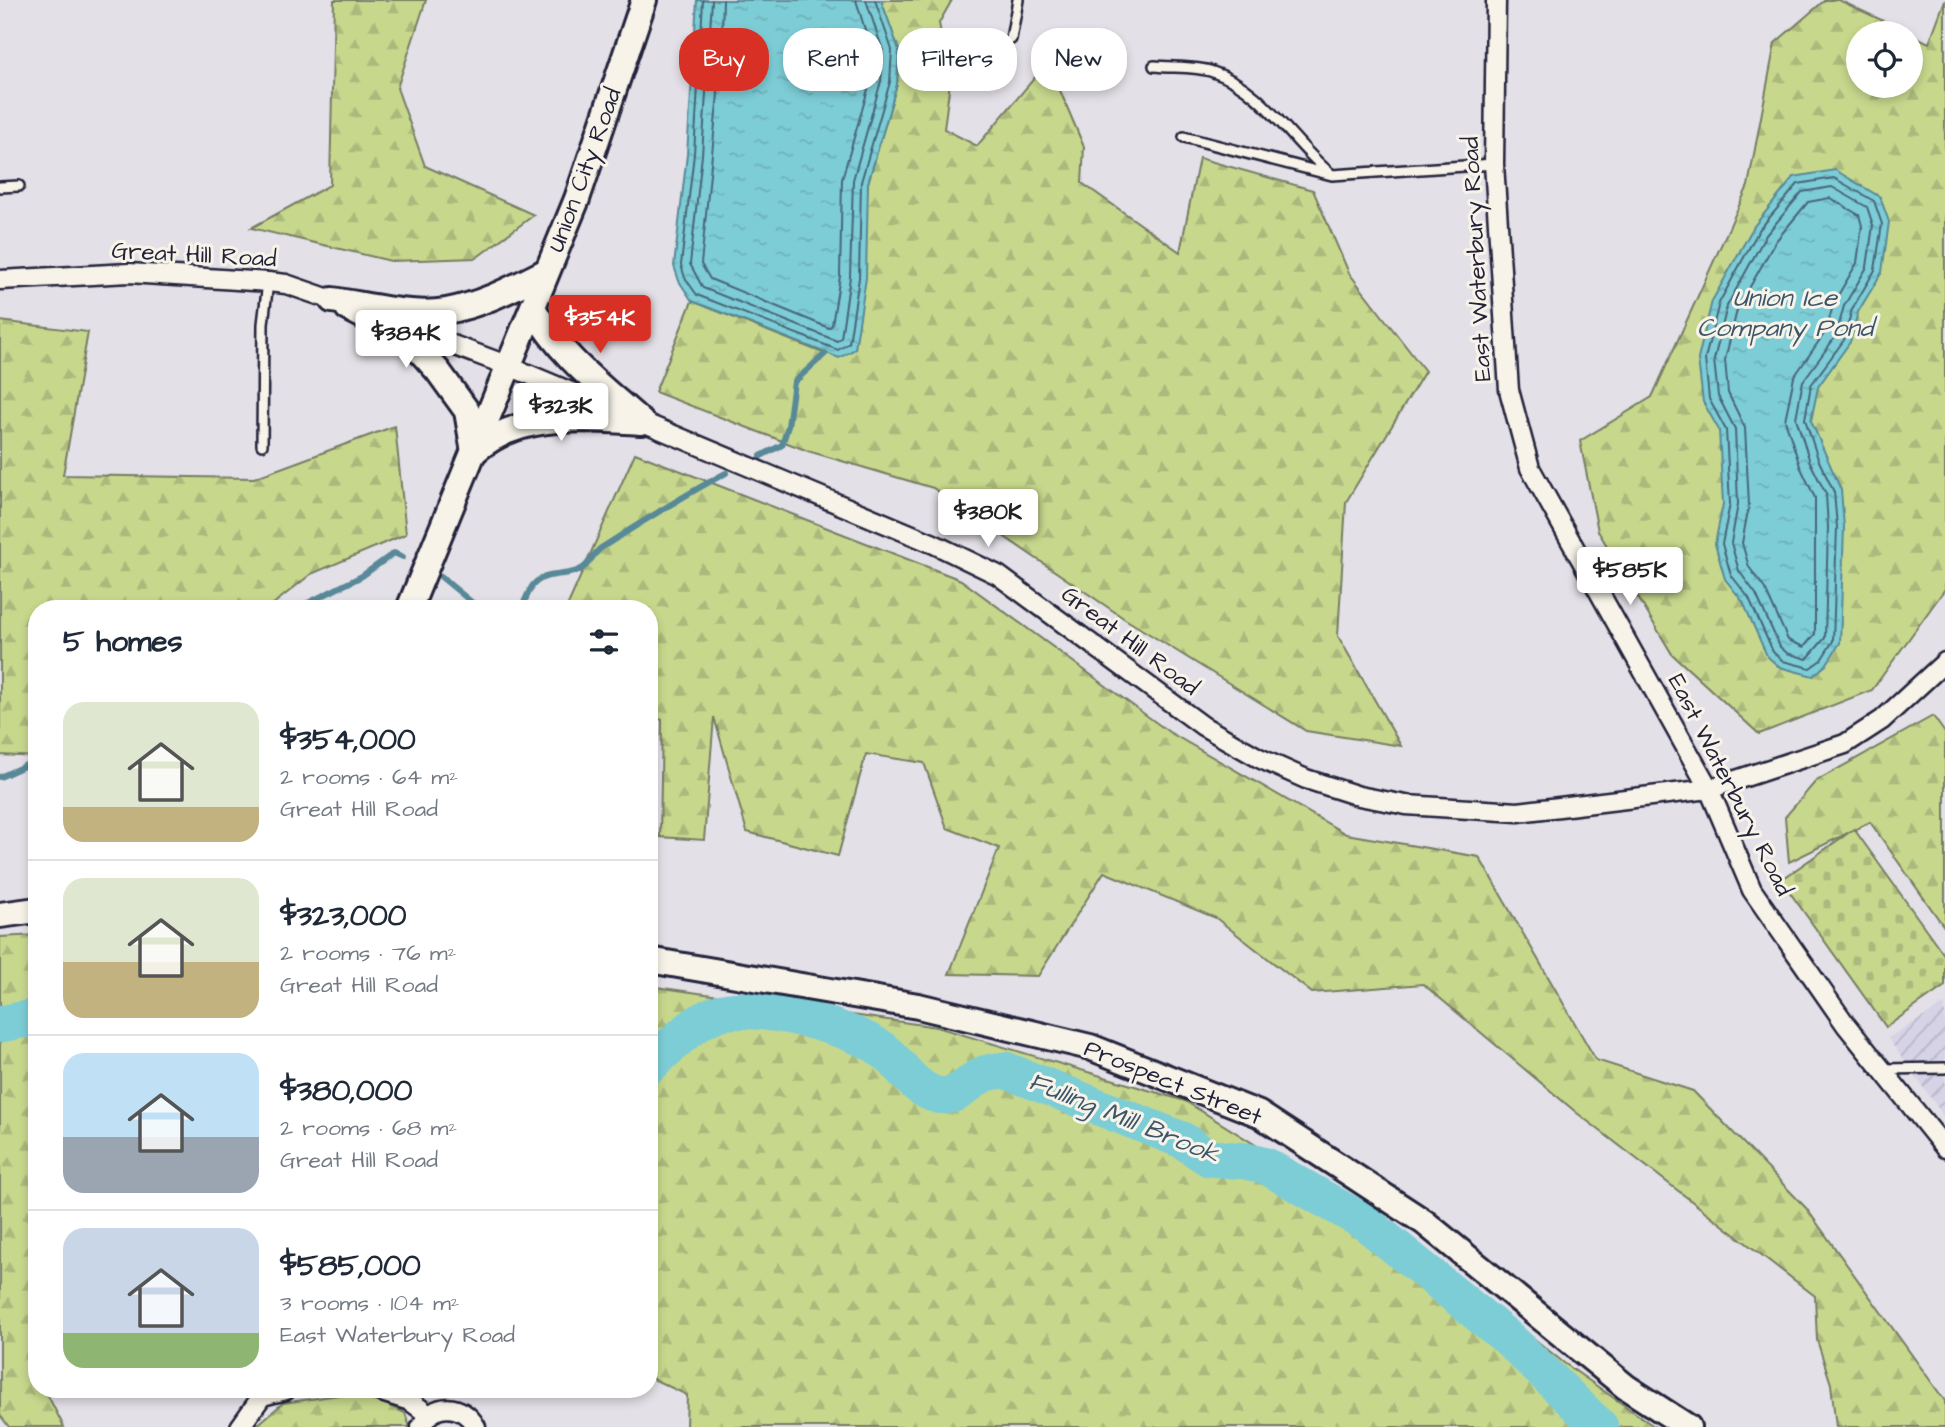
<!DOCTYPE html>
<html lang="en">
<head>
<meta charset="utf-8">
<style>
	:root { --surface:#fff; --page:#f6f6f7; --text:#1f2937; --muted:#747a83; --line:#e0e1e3; --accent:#d93025 }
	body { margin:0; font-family:"Architects Daughter",sans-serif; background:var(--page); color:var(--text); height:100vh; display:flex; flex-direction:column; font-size:26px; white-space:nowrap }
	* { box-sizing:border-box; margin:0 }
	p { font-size:23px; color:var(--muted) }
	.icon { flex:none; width:38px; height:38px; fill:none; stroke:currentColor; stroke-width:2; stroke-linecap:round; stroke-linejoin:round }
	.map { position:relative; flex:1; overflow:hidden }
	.drawer { position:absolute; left:28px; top:600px; width:630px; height:798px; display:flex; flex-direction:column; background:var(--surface); border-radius:28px; box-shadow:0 4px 10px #0003 }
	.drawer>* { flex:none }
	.guide { position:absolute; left:679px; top:28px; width:665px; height:63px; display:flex; gap:14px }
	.buttons { position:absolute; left:1846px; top:21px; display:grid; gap:14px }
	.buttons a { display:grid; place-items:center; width:77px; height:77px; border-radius:50%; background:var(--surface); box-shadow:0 4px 10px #0003; font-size:35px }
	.price { position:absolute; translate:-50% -60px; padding:0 16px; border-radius:7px; background:#fff; color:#222; font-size:23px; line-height:46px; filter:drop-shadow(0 2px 4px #0008) }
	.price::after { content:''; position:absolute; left:50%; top:42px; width:21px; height:16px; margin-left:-10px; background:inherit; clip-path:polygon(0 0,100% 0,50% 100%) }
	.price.active { background:var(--accent); color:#fff }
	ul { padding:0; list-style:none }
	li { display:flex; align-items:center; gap:21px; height:175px; padding:0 35px }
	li+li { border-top:2px solid var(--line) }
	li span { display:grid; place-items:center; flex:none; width:196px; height:140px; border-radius:21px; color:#555 }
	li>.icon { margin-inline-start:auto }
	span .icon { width:84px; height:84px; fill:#fffc; stroke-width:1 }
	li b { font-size:30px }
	h2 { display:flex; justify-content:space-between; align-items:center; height:84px; padding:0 35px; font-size:30px }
	.pill { padding:0 24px; border-radius:28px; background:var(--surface); box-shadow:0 4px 10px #0003; font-size:24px; line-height:63px }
	.pill.active { background:var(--accent); color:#fff }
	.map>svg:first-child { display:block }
	.industrial { fill:url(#industrial-furrows) }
	.forest { fill:url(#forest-firs); stroke:#747d64; stroke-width:2 }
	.cemetery { fill:url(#cemetery-stones); stroke:#747d64; stroke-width:2 }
	.water { fill:url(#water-ripples); stroke:#598998; stroke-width:2 }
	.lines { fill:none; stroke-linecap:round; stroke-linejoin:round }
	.shore { stroke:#466679; stroke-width:2 }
	.stream { stroke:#598998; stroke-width:6 }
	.river { stroke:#7dcdd6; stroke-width:37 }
	.service-casing { stroke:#22223b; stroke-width:14 }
	.minor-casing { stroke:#22223b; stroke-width:23 }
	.secondary-casing { stroke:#22223b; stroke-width:30 }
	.service { stroke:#f7f3e8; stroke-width:9 }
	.minor { stroke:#f7f3e8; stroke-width:18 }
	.secondary { stroke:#f7f3e8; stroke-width:24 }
	.labels { text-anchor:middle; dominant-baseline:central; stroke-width:6; stroke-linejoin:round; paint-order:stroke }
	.street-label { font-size:24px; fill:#22223b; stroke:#f7f3e8 }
	.water-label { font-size:26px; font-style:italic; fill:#3d556a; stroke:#f7f3e8 }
</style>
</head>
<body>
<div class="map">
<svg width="1945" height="1427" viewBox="0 0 1945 1427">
	<defs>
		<pattern id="industrial-furrows" width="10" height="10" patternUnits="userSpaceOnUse" patternTransform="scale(1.75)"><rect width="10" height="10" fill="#d6d3e7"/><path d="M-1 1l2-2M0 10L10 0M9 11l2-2" fill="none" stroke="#b7b5c7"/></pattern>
		<pattern id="forest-firs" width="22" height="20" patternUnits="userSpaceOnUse" patternTransform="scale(1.75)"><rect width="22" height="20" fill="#c7d88d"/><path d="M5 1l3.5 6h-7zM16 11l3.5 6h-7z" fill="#abb97b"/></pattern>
		<pattern id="cemetery-stones" width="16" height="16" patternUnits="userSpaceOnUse" patternTransform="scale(1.75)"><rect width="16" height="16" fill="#c7d88d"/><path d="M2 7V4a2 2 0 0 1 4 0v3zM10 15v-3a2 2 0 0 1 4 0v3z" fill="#abb97b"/></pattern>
		<pattern id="water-ripples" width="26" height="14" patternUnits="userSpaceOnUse" patternTransform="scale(1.75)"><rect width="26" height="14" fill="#7dcdd6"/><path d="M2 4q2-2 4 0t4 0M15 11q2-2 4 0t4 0" fill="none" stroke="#6cb0b9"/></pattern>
	</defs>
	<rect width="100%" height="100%" fill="#e4e0e7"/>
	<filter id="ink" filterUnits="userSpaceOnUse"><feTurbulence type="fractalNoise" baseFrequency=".0143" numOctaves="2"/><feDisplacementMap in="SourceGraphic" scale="14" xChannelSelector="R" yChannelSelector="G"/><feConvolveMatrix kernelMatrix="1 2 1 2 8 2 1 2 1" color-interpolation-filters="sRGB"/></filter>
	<g filter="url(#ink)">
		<polygon class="industrial" points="1945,1004 1945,1118 1888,1038"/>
		<g class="forest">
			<polygon points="334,0 426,0 397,88 425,166 534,215 476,258 391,261 251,228 330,185"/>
			<polygon points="881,0 952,0 939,23 950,82 944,129 977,146 1048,62 1084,147 1082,183 1180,252 1199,158 1313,190 1349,273 1425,371 1346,502 1338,636 1401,746 1306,731 1125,619 933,488 808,451 655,392 692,301 825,354 865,214 868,183 897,84 899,50"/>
			<polygon points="1825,0 1839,0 1909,33 1858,33 1858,86 1911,86 1911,34 1929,43 1945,0 1945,589 1872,690 1759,734 1672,654 1598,531 1580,441 1652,397 1748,186 1775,43"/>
			<polygon points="0,321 88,332 63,475 254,478 395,426 406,534 311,574 267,609 37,609 37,757 0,755"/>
			<polygon points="635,453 961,580 1169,732 1346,834 1479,857 1596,1060 1693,1091 1806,1208 1945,1401 1945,1427 1836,1427 1831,1384 1817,1340 1815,1296 1577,1113 1423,984 1312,993 1216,918 1104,872 1038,976 949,974 999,848 947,828 924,763 866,754 838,856 747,832 714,717 704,840 660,837 662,720 649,715 649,609 566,609"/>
			<polygon points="1933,716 1945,733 1945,928 1870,822 1789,862 1785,817 1816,781"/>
			<polygon points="37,935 37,1390 45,1390 64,1427 9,1427 0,1415 0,937"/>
			<polygon points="649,986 937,1027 1185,1101 1426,1251 1564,1363 1655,1427 686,1427 687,1395 649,1377"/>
			<polygon points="359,1392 405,1413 410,1427 255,1427 283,1403"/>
		</g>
		<polygon class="cemetery" points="1854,829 1945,956 1945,986 1886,1027 1781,880"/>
		<g class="water">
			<polygon points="697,0 881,0 899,50 897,84 868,183 866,278 855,349 839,358 692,301 679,281 674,266 687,154"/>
			<polygon points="1835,170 1880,197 1889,222 1882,272 1858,312 1850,342 1818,387 1811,421 1841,490 1844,527 1840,643 1826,665 1813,676 1779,667 1767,656 1743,602 1725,579 1715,544 1723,504 1719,430 1703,402 1698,359 1712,301 1754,226 1794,177"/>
		</g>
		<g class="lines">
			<g class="shore">
				<polyline points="703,0 694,154 681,265 685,278 697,295 838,350 849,343 859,278 861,182 890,82 892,50 875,0"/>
				<polyline points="712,0 702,155 690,264 703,288 837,341 841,338 850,277 853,180 881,81 883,51 866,0"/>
				<polyline points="723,0 721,64 701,264 710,279 829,328 832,325 840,276 842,179 871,79 872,53 856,0"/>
				<polygon points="1834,178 1874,201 1882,224 1875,270 1852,309 1844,340 1811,385 1805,419 1818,459 1834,492 1837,527 1833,641 1821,660 1810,668 1783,661 1773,652 1749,598 1731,575 1722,544 1730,504 1726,430 1709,399 1705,359 1719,303 1759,230 1798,184"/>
				<polygon points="1832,187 1867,207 1873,225 1867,267 1844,306 1836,336 1803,381 1796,418 1810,462 1826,494 1828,527 1825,638 1807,659 1787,653 1780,647 1756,594 1739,571 1731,543 1738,504 1735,429 1718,396 1714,360 1727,306 1766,235 1802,192"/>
				<polygon points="1830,198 1859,215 1862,226 1857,263 1834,302 1826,331 1794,377 1785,420 1800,466 1815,498 1815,634 1804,647 1788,640 1765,589 1749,567 1742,543 1749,505 1745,428 1728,393 1725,360 1737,310 1775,242 1808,202"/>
			</g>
			<g class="stream">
				<polyline points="761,456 782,445 788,426 794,382 825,354"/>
				<polyline points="441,577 480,609"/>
				<polyline points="304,605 362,576 394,553 403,557"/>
				<path d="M521 609C525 601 528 592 533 585 546 570 569 578 583 568 590 563 594 553 601 548 642 522 682 496 726 473"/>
				<polyline points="0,777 37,760"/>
			</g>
			<g class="river">
				<polyline points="0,1024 37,1017"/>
				<path d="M649 1066C669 1048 691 1023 716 1014 751 1001 851 1027 880 1048 900 1061 912 1089 937 1095 958 1100 967 1082 984 1074 990 1072 998 1071 1005 1070L1182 1140 1209 1158 1246 1161 1266 1166 1366 1223 1509 1339 1600 1427"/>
			</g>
			<defs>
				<g id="service">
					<polyline points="1011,39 1018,0"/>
					<path d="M1154 66C1173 68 1196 66 1213 72 1264 89 1291 142 1331 174"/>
					<polyline points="1184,137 1332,175 1494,164"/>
					<polyline points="0,187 19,186"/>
					<polyline points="262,445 263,324 268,282"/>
					<polyline points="1882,1069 1945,1068"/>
				</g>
				<g id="minor">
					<polyline points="1496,0 1494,164 1509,390 1530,468 1709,789 1752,890 1846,1025 1945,1148"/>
					<polyline points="0,280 129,273 268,282 286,284 344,304"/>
					<polyline points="399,325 509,366 934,544 998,575 1203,726 1259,758 1306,779 1359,796 1406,805 1518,812 1709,789 1845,744 1882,720 1945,662"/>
					<polyline points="375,1390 410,1401 429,1415"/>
					<polyline points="240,1427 262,1396 286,1390"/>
					<path d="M421 1427C433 1401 463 1403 476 1427"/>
				</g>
				<g id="secondary">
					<path d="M332 300C368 305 410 317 446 311 482 305 515 287 547 271"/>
					<polyline points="348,308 410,340 438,371 467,411 474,452"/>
					<path d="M533 308C559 355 602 387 641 422"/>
					<path d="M475 451C521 411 584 419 641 422"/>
					<polyline points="409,609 577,199 644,0"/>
					<polyline points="0,915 37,910"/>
					<polyline points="649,960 918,1006 1090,1047 1259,1114 1424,1222 1626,1387 1688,1427"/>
				</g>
			</defs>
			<use href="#service" class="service-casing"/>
			<use href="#minor" class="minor-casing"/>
			<use href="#secondary" class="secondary-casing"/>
			<use href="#service" class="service"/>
			<use href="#minor" class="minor"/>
			<use href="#secondary" class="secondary"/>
		</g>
	</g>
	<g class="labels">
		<g class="street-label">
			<text transform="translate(585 170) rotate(-70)">Union City Road</text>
			<text transform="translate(194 255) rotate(3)">Great Hill Road</text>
			<text transform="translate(1477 259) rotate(-93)">East Waterbury Road</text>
			<text transform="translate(1130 641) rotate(37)">Great Hill Road</text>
			<text transform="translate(1730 785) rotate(63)">East Waterbury Road</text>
			<text transform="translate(1173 1083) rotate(22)">Prospect Street</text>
		</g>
		<g class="water-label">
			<text x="1785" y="298">Union Ice<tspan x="1785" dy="30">Company Pond</tspan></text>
			<text transform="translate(1124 1118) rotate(22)">Fulling Mill Brook</text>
		</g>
	</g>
</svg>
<div class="buttons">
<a><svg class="icon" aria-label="locate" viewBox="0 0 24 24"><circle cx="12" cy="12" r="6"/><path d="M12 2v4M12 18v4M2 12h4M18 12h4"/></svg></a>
</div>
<b class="price active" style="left:600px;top:355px">$354K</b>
<b class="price" style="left:406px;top:370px">$384K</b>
<b class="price" style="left:561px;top:443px">$323K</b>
<b class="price" style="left:988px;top:549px">$380K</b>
<b class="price" style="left:1630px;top:607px">$585K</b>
<div class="guide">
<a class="pill active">Buy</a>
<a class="pill">Rent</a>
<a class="pill">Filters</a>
<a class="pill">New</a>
</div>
<section class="drawer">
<h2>5 homes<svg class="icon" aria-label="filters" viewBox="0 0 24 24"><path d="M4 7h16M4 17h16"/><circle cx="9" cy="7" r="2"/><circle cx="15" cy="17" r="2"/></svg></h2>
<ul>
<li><span style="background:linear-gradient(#dfe7d0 75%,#c2b280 0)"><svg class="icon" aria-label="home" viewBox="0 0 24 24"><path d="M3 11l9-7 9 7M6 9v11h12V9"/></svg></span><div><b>$354,000</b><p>2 rooms · 64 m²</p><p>Great Hill Road</p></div></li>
<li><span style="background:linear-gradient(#dfe7d0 60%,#c2b280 0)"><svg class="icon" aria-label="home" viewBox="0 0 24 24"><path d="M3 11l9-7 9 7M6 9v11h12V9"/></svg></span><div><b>$323,000</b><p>2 rooms · 76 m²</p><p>Great Hill Road</p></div></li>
<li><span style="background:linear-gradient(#bfe0f5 60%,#9aa5b1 0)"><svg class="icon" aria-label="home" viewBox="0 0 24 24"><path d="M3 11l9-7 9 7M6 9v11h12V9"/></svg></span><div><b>$380,000</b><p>2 rooms · 68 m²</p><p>Great Hill Road</p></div></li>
<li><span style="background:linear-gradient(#c9d6e8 75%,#8fb573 0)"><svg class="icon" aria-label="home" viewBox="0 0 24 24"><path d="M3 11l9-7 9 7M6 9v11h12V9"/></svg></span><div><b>$585,000</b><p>3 rooms · 104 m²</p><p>East Waterbury Road</p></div></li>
</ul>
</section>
</div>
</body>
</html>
